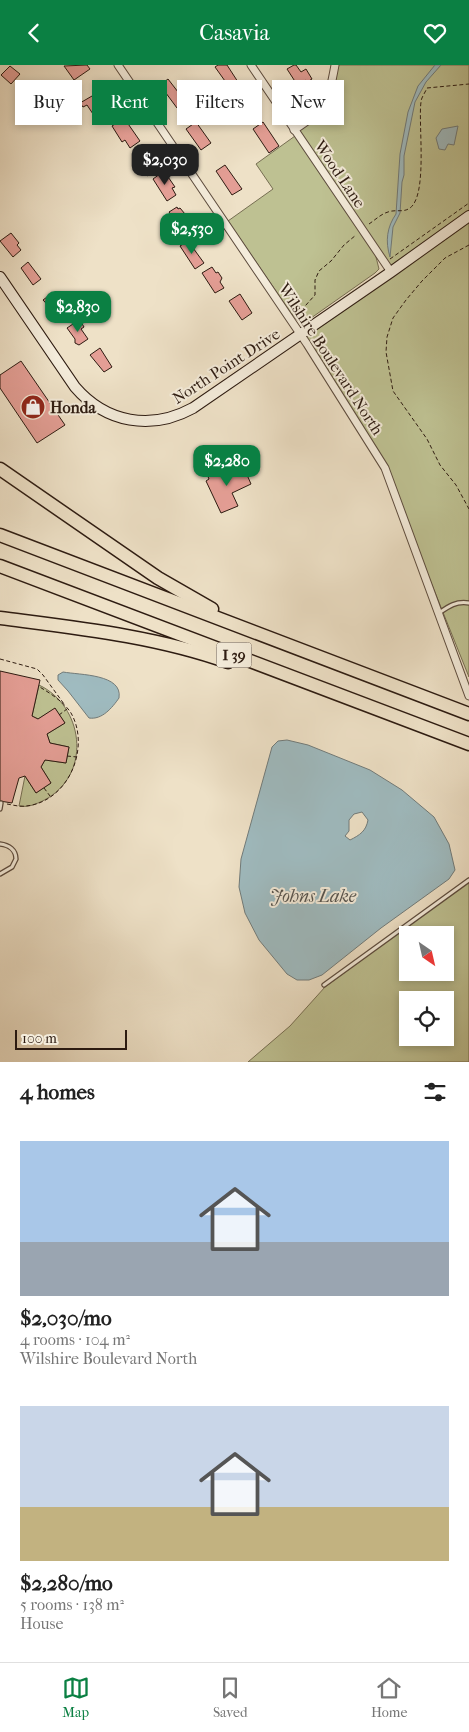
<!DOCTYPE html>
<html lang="en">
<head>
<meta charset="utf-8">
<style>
	:root { --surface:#fff; --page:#f6f6f6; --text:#222; --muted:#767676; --line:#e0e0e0; --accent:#0b8043 }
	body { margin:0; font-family:"IM FELL French Canon",serif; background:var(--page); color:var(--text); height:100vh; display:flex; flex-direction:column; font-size:19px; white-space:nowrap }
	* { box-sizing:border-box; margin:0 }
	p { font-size:16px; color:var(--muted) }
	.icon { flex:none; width:28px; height:28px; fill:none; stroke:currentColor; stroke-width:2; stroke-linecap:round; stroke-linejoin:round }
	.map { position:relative; height:997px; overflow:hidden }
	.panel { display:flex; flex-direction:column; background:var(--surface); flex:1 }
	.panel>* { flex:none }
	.hud { position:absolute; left:15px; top:15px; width:440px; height:45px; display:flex; gap:10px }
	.needle { width:32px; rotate:146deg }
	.tools { position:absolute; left:399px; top:861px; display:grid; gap:10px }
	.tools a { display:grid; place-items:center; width:55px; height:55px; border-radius:0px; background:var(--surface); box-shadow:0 2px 8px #0003; font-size:25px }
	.scale { position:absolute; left:15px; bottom:12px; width:112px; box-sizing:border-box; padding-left:5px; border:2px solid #2d1b11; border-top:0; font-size:14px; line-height:18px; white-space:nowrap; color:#2d1b11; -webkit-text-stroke:4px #f4ecdb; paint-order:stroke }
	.price { position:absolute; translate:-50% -42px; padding:0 11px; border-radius:10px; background:var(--accent); color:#fff; font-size:16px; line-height:32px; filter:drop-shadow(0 1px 2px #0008) }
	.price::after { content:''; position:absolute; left:50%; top:30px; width:15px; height:11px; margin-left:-8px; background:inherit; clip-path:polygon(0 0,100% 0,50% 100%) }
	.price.active { background:#222; color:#fff }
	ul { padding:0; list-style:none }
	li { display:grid; align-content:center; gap:10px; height:265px; padding:0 20px }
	li span { display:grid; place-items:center; height:155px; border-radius:0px; color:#555 }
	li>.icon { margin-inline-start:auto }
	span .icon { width:90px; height:90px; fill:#fffc; stroke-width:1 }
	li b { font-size:21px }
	h2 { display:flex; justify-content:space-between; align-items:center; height:60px; padding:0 20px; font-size:21px }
	.pill { padding:0 18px; border-radius:0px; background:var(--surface); box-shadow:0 2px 8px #0003; font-size:18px; line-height:45px }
	.pill.active { background:var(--accent); color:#fff }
	header { display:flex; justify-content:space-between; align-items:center; height:65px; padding:0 20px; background:var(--accent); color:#fff; font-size:22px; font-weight:600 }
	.dock { display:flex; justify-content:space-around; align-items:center; height:70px; border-top:1px solid var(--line); background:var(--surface); font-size:14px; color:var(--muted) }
	.dock a { display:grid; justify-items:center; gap:2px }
	.dock .active { color:var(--accent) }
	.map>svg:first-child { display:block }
	.green { fill:#bec192; stroke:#766e52; fill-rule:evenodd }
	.water { fill:#9fbbc0; stroke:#717b7a; fill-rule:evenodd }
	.building { fill:#e49e95; stroke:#2d1b11 }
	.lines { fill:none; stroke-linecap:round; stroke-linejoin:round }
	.lane-casing { stroke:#5d4c3e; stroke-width:5.5 }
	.street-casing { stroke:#5d4c3e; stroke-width:9 }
	.secondary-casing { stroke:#2d1b11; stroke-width:12 }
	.highway-casing { stroke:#2d1b11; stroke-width:15 }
	.path { stroke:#2d1b11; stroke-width:1; stroke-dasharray:4 2.5; stroke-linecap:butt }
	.lane { stroke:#f4ecdb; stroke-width:3 }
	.street { stroke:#f4ecdb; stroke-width:7 }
	.secondary { stroke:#f4ecdb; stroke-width:10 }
	.highway { stroke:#eee1c7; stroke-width:12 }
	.labels { text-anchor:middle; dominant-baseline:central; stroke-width:4; stroke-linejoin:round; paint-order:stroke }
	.shield { fill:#f4ecdb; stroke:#695a4e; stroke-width:1 }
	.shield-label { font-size:15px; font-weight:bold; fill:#2d1b11 }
	.street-label { font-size:16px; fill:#2d1b11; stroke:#f4ecdb }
	.poi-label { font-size:16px; font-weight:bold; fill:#2d1b11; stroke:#f4ecdb; text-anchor:start }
	.water-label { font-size:18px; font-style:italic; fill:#55534e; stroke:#f4ecdb }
</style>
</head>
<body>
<header><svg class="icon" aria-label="back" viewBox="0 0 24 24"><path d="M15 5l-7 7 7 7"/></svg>Casavia<svg class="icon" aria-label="heart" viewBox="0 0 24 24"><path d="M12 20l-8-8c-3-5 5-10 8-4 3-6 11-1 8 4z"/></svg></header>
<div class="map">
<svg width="469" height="997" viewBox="0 0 469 997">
	<rect width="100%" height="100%" fill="#eee1c7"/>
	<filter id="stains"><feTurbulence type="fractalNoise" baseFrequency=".004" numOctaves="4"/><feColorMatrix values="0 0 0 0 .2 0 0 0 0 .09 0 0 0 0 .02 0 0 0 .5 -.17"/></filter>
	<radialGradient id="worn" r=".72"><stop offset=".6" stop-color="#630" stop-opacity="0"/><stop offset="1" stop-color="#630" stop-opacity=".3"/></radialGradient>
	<g class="green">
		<polygon points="335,0 469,0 469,612 385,403 301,270 391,207 294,65 320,46"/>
		<polygon points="295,71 375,188 379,204 375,208 304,258 298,256 291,248 228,156 273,124 256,99"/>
		<path d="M39 620C83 641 92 706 48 733 39 738 29 743 19 741L25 711 36 728 51 718 41 702 45 695 66 698 69 682 50 678 47 669 65 658 55 644 38 654 32 651Z"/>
		<path d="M469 816V997H248L290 961 325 922ZM408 870H445V908H408ZM408 935H445V972H408Z"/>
	</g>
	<g class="water">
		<path d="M435 0H441L426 17 415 37 404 91V110L402 117 400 148 393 162 390 192C385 176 387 162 396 149L400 89 408 47 418 21Z"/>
		<polygon points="458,61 454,80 448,79 445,85 439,84 436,73 442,64"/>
		<path d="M63 607C80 610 123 609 119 633 112 643 102 655 89 653L68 626 58 615V610Z"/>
		<path d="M287 675 308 680 370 705 402 725 434 752 449 779 455 805 449 814 381 863 322 910 309 915H297L287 909 259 875 245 848 239 822 241 794 272 682 278 676ZM362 747 368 755C366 766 360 770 350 775L345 771 349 766V755L354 749Z"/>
	</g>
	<g class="building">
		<polygon points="87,0 90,4 74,15 64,1"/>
		<polygon points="218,0 227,0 238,17 230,23 215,2"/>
		<polygon points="294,0 296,0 301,7 306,4 312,14 307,17 306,15 298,21 287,4"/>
		<polygon points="10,1 20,9 11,19 1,10"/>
		<polygon points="168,14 185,36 177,43 160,20"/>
		<polygon points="245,30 258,51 248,57 235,36"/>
		<polygon points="92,31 96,38 100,36 104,42 93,49 87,40 83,42 80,38"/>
		<polygon points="124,53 140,76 130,83 125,75 122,77 112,61"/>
		<polygon points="196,57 211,78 201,85 186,64"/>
		<polygon points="263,57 279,81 269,88 253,64"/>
		<polygon points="144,84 157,104 147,111 134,92"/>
		<polygon points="225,100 242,124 232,130 216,106"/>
		<polygon points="164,106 175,122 172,123 176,130 167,136 153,114"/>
		<polygon points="177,142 178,144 180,143 185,149 183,151 192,164 185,169 169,147"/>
		<polygon points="11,168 19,178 17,180 21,185 13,192 0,176"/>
		<polygon points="188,176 204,198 195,204 180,181"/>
		<polygon points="28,197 41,214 33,220 21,203"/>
		<polygon points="212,202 216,208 218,207 222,213 220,217 224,223 215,228 202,208"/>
		<polygon points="51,229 57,236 61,233 63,236 59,239 64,246 58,251 43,235"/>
		<polygon points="240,229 252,248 242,255 229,236"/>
		<polygon points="76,257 78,259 81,257 84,262 81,264 88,274 79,280 75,278 75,274 67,263"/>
		<polygon points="100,283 112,302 104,307 90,290"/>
		<polygon points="21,296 65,360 37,378 0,323 0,310"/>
		<polygon points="216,403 220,410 223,408 225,411 244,403 251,419 232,428 238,441 221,448 206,416 209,414 206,407"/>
		<polygon points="0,606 40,615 32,651 38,654 55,643 65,658 47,669 50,678 69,682 66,698 45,695 41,702 51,718 36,728 25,711 19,713 12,738 0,736"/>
	</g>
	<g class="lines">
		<defs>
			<g id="lane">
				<path d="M439 548C449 541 456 536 469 538"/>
				<polyline points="0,744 1,738"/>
				<path d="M0 779C9 780 16 785 16 794L12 802 0 809"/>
				<polyline points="324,920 469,815"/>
			</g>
			<g id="street">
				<polyline points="118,0 307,279 385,403 469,631"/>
				<polyline points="251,0 391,207"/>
				<path d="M294 65C326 44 328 38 335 0"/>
			</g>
			<path id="secondary" d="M0 212 75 322C106 358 151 366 193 343L391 207 469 151"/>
			<g id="highway">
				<polyline points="0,404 158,513 212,544"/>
				<polyline points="0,470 469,649"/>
				<polyline points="0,501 469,679"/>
				<path d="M0 553C77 563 155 571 228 597"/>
			</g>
		</defs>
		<use href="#lane" class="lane-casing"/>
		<use href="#street" class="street-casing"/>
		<use href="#secondary" class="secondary-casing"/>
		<use href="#highway" class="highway-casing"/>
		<g class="path">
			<path d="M369 159C375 155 381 149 388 147 396 144 403 148 410 143 428 130 418 58 421 37 421 33 425 28 427 23L469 19"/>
			<polyline points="469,180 445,193 422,216 406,235 393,253 387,272 386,287 393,326 427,374 440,400 456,420 469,444"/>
			<polyline points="390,194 469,138"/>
			<polyline points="297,250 315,230 315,215 319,206 331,196 344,180 356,170"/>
			<polyline points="0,594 37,604 43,610 64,639"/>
			<polyline points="59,650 67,644"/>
			<polyline points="67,691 77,692"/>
			<polyline points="44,723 50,731"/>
			<path d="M7 739C13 740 20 742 26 741 68 737 91 683 71 648 64 637 50 628 38 621"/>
		</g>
		<use href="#lane" class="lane"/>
		<use href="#street" class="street"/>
		<use href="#secondary" class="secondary"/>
		<use href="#highway" class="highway"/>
	</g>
	<defs>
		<symbol id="shop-disc" viewBox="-11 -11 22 22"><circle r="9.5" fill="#8f2418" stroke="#f4ecdb"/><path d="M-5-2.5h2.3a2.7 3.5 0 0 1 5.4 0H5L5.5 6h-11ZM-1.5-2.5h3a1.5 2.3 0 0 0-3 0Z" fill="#fff"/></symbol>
	</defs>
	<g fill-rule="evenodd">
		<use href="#shop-disc" x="19" y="328" width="28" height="28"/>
	</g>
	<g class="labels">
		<rect class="shield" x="216.5" y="577.5" width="35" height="25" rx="4"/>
		<g class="shield-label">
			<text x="234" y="590">I 39</text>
		</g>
		<g class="street-label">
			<text transform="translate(340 109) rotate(56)">Wood Lane</text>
			<text transform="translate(331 294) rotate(57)">Wilshire Boulevard North</text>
			<text transform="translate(226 301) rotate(-33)">North Point Drive</text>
		</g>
		<g class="poi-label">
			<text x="50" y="342">Honda</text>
		</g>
		<g class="water-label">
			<text x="313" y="831">Johns Lake</text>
		</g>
	</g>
	<rect width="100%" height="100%" filter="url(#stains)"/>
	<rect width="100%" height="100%" fill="url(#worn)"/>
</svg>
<div class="tools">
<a><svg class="needle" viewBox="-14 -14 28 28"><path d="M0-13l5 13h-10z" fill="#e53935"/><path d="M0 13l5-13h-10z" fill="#767676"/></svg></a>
<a><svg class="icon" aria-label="locate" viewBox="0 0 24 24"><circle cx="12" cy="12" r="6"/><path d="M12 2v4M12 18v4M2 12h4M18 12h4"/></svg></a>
</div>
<div class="scale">100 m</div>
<b class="price active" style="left:165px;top:121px">$2,030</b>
<b class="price" style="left:192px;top:190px">$2,530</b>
<b class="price" style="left:78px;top:268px">$2,830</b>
<b class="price" style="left:227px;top:422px">$2,280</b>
<div class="hud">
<a class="pill">Buy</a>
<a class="pill active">Rent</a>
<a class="pill">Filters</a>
<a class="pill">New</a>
</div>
</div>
<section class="panel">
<h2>4 homes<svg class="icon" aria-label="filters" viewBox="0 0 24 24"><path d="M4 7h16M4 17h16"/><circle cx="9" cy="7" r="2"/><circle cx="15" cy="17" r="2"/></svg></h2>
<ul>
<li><span style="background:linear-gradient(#a9c7e8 65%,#9aa5b1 0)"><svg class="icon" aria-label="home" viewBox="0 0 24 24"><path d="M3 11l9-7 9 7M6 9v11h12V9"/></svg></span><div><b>$2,030/mo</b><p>4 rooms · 104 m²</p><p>Wilshire Boulevard North</p></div></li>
<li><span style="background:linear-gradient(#c9d6e8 65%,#c2b280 0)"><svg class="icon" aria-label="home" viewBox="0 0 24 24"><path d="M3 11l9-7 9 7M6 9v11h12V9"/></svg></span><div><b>$2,280/mo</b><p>5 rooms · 138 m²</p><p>House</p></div></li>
</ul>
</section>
<nav class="dock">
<a class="active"><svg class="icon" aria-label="map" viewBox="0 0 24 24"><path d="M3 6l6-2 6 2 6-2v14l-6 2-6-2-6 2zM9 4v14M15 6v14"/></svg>Map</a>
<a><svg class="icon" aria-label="saved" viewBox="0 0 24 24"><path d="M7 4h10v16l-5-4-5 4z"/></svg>Saved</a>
<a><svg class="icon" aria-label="home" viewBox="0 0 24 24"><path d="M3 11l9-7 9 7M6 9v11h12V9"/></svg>Home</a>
</nav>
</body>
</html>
